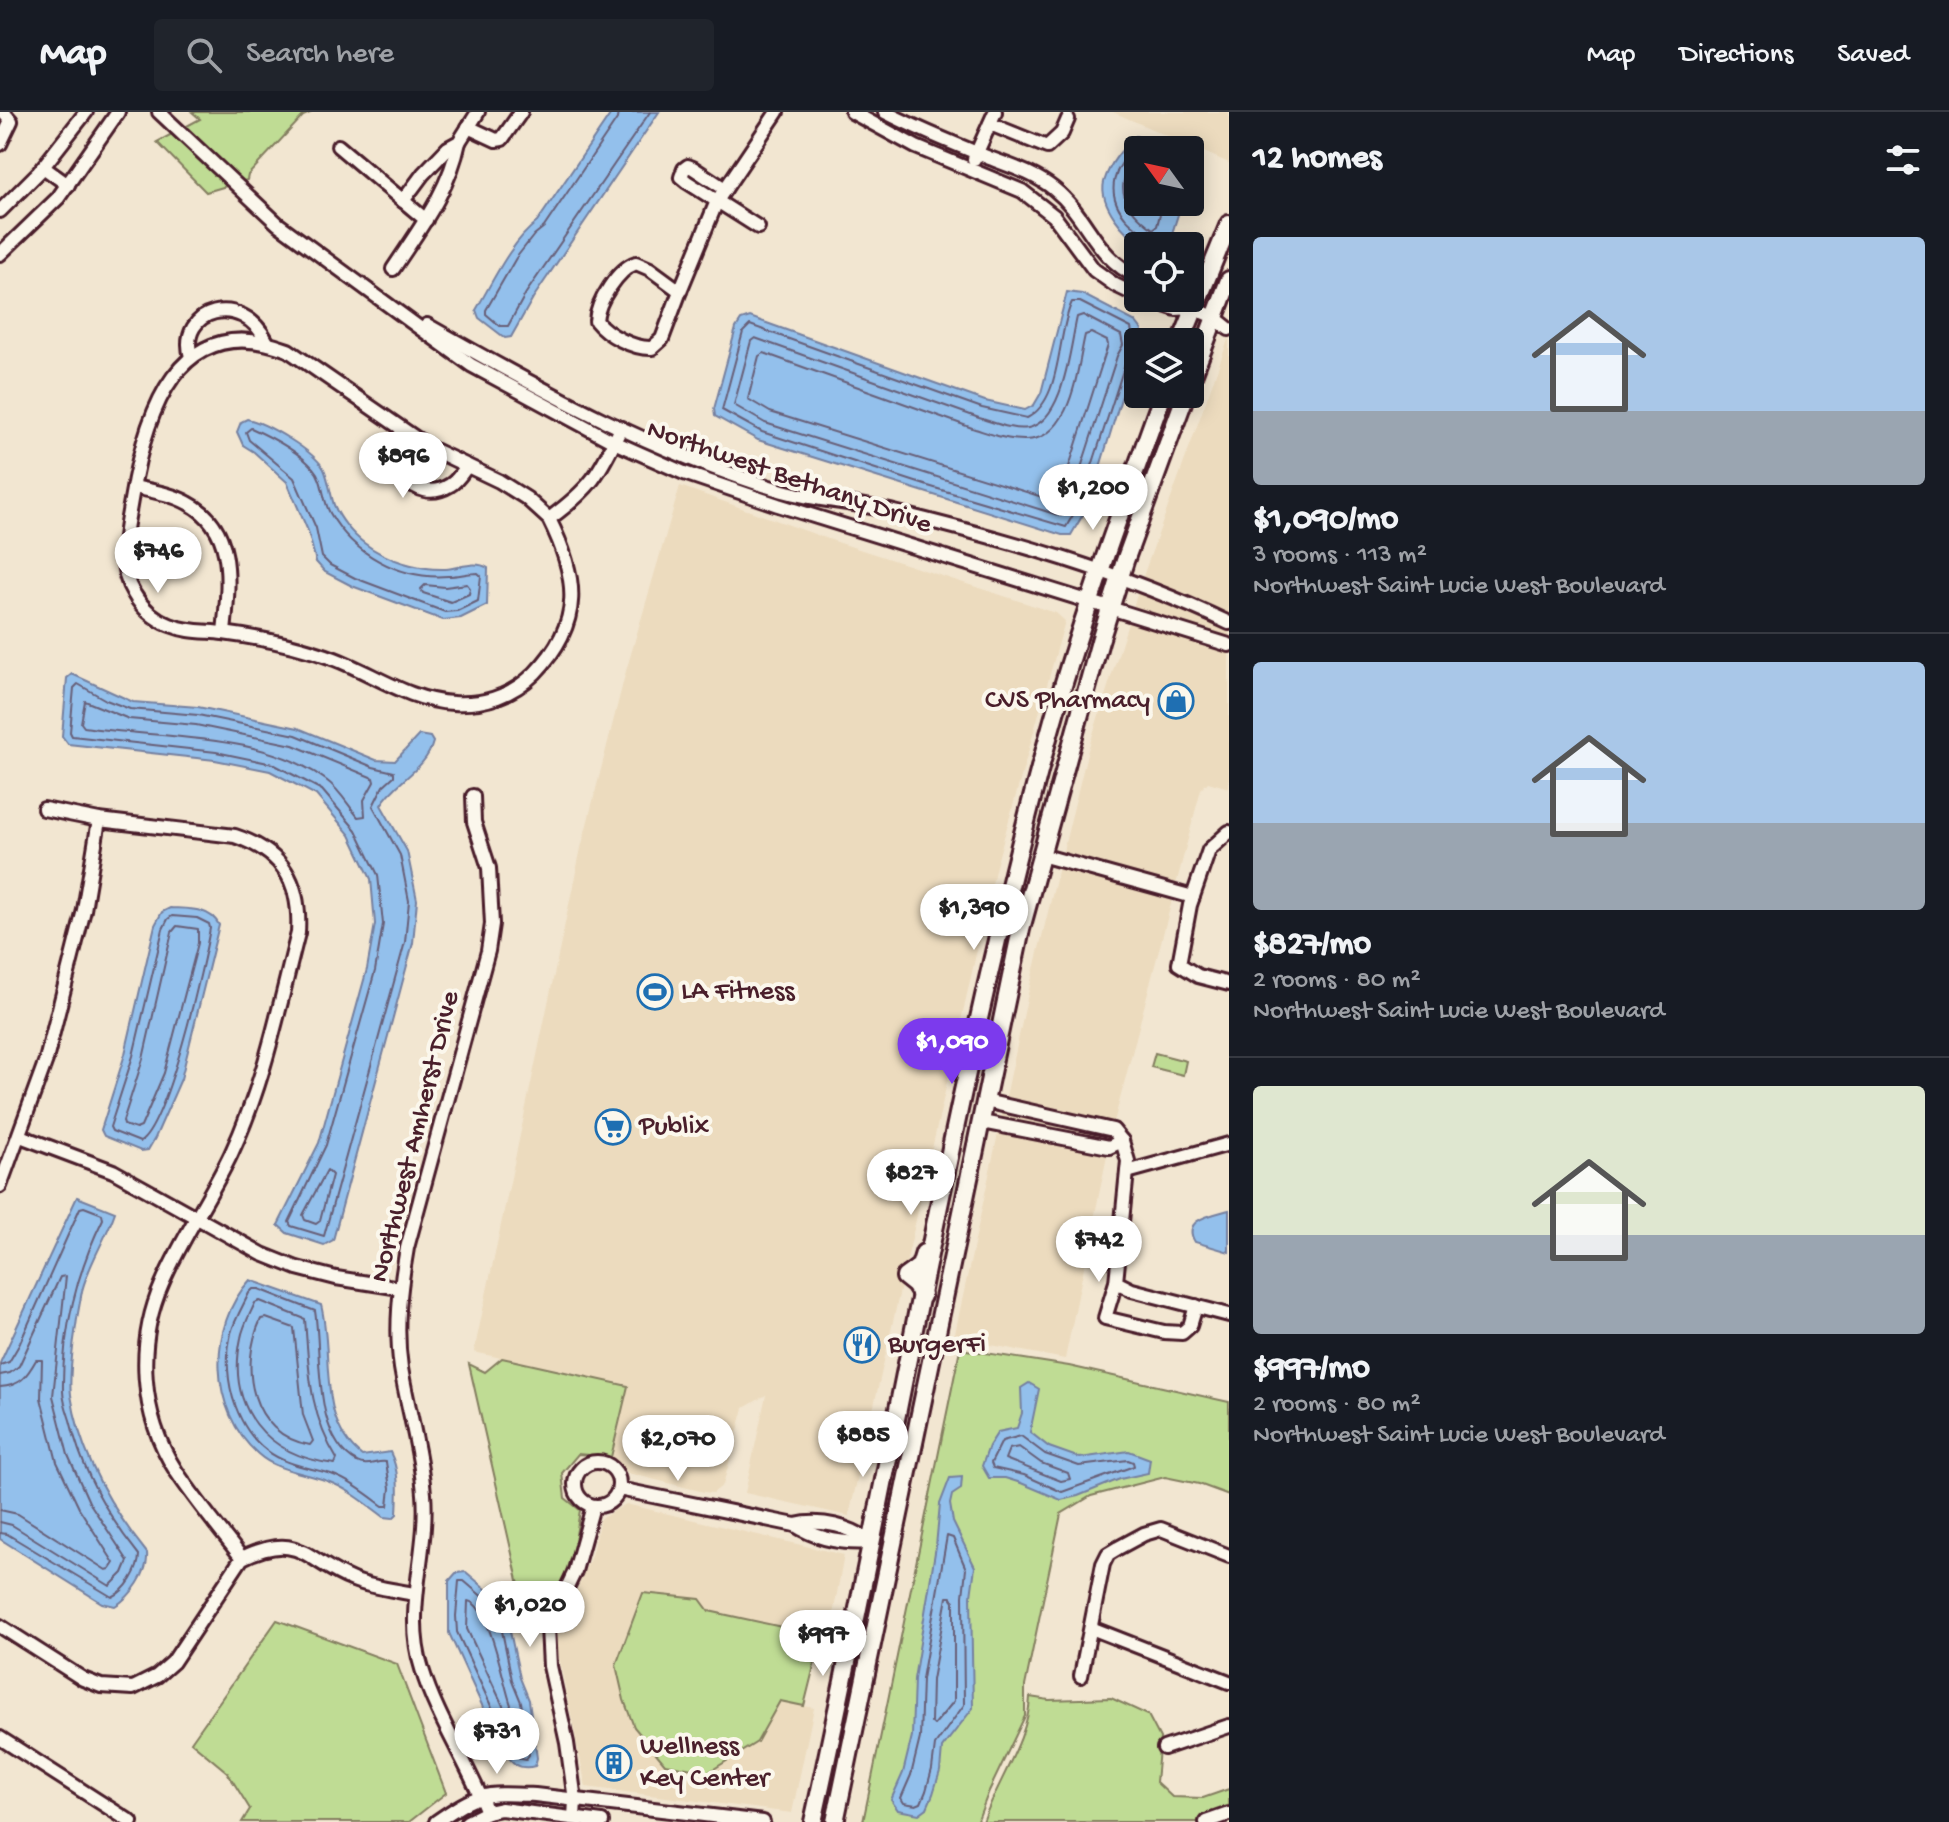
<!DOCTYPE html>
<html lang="en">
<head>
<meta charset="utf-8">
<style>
	:root { --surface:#171b24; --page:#20242c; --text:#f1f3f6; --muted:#9ea1a6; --line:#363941; --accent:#7c3aed }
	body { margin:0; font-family:"Gochi Hand",sans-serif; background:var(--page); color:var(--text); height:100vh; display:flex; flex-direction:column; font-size:30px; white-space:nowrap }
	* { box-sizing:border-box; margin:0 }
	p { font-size:26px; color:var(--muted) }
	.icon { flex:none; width:44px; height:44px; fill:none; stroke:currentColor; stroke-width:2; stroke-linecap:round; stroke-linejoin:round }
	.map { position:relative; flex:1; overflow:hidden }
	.details { display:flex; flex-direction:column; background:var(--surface); width:720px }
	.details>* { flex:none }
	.needle { width:52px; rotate:303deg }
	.buttons { position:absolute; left:1124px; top:24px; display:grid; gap:16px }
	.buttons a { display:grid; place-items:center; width:80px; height:80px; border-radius:8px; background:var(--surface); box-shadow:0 4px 20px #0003; font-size:40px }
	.price { position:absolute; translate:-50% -68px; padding:0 18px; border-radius:28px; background:#fff; color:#222; font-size:26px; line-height:52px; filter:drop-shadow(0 2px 4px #0008) }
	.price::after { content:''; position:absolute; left:50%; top:48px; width:24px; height:18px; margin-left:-12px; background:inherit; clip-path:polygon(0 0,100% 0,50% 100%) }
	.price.selected { background:var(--accent); color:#fff }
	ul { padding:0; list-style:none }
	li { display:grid; align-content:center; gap:16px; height:424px; padding:0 24px }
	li+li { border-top:2px solid var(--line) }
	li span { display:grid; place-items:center; height:248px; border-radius:8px; color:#555 }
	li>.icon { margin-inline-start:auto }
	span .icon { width:144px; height:144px; fill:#fffc; stroke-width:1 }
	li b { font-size:34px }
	h2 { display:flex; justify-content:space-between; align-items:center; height:96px; padding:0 24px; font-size:34px }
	header { display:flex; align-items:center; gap:48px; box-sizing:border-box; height:112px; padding:0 40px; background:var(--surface); border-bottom:2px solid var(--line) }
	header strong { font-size:38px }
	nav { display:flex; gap:44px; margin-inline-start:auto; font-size:28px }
	.search { width:560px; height:72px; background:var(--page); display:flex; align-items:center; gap:20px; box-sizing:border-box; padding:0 28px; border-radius:8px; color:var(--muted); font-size:30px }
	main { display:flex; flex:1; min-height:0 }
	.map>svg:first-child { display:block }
	.built { fill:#ecdbbe }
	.green { fill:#bfdc94; stroke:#847e60; stroke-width:2 }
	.water { fill:#93c0ec; stroke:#76809f; stroke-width:2 }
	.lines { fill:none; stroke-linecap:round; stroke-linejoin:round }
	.shore { stroke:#675f78; stroke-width:2 }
	.minor-casing { stroke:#4a1f2b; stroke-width:18 }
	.major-casing { stroke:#4a1f2b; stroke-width:22 }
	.minor { stroke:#fbf7ec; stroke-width:12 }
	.major { stroke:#fbf7ec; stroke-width:16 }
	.labels { text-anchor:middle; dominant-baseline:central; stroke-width:8; stroke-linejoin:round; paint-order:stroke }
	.street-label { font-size:28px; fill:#4a1f2b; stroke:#fbf7ec }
	.poi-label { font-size:28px; fill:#4a1f2b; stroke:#fbf7ec; text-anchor:start }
</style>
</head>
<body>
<header>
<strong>Map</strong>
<div class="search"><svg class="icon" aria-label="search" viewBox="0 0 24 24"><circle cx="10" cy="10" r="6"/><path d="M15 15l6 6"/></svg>Search here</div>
<nav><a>Map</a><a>Directions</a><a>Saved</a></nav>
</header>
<main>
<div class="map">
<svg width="1229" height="1710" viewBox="0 0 1229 1710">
	<rect width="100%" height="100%" fill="#f2e6d1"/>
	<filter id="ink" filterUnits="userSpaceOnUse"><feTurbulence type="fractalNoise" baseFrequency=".0125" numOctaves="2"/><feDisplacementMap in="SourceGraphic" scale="16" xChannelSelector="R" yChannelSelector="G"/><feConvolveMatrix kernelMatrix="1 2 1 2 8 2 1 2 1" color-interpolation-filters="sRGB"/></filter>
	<g filter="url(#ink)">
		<g class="built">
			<polygon points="1113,0 1229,0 1229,51"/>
			<polygon points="1229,225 1229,676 1208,670 1201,677 1114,1010 1065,1247 954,1226 1030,873 1088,638 1141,470"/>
			<polygon points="680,374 831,428 1056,501 1065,509 996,754 849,1404 745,1381 766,1283 744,1296 723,1373 713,1381 704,1380 628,1361 611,1345 627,1274 474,1240 581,736 626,559"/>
			<polygon points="626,1392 844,1443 824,1552 801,1533 791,1517 708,1499 757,1630 780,1589 814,1596 792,1701 586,1675 556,1531 564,1501 576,1480 591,1444 600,1407"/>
		</g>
		<g class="green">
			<polygon points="192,0 312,0 303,4 248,63 247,68 206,80 157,30 200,7"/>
			<polygon points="1155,941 1186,949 1183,963 1151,955"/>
			<polygon points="960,1237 1069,1254 1229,1290 1229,1383 1199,1372 1165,1365 1091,1384 1061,1402 1025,1574 1025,1604 989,1679 977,1710 863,1710"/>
			<polygon points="502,1246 628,1274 611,1345 578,1342 562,1361 565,1386 580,1398 574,1436 558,1481 520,1477 469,1252 485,1260"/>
			<polygon points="643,1481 700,1487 709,1499 791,1517 801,1533 816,1546 804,1594 780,1589 757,1630 709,1660 665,1652 634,1615 624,1588 616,1553"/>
			<polygon points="277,1508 397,1552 446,1681 409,1710 242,1710 250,1697 227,1660 191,1630"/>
			<path d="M1030 1585 1049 1588 1111 1586 1148 1603 1160 1626 1156 1670 1172 1685 1203 1686 1229 1677V1710H983C997 1670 1029 1626 1030 1585Z"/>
		</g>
		<g class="water">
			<path d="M612 0H659L533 186 511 225 505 226 479 206 476 198C493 169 510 131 537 110Z"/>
			<path d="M1136 24 1167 38H1138V90H1182L1168 134C1160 134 1150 136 1143 132 1124 123 1099 92 1104 70 1110 50 1122 37 1136 24Z"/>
			<polygon points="1067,180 1082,182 1136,210 1142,218 1088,394 1071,423 1062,423 758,328 715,304 714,297 736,216 741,208 750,205 985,289 1025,298 1034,293 1041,281"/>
			<path d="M247 307C267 311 314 339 324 357 329 368 330 381 334 393 340 407 352 422 364 431 386 448 419 458 446 457 460 456 475 448 488 456L487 493 461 506 443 508 352 474 325 460 316 450 308 419 287 370 254 340 243 333 237 320 241 310Z"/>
			<path d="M72 562 133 590 198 595 298 616 376 648 395 649 419 623 430 625 433 630C426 658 395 669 381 693L407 739 417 788 413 831 333 1128 324 1133 287 1121 278 1113 319 1031 367 857 375 812 371 767 350 723 316 683 270 659 215 648 68 632 62 624 67 566Z"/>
			<path d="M170 796C187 797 210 795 219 813L181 967 155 1026 148 1038 141 1039 104 1024 101 1018 125 942 155 813 162 800Z"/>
			<path d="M77 1085 115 1100C106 1127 89 1151 82 1179 77 1204 68 1259 71 1283 80 1342 110 1395 147 1441 149 1460 131 1485 115 1494L102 1491 0 1427V1251Z"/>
			<path d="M1229 1098V1140L1195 1130C1181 1107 1212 1103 1229 1098Z"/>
			<path d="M250 1168 321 1193C334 1243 316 1308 362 1344L390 1340C400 1359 398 1382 397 1402L393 1406 384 1405C368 1393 351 1379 332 1371 308 1360 279 1361 258 1342 209 1299 207 1214 250 1168Z"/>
			<polygon points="1029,1271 1039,1277 1030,1320 1049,1335 1080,1346 1129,1339 1150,1347 1148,1361 1120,1367 1078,1384 1061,1388 1021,1371 1005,1366 989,1366 982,1354 989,1334 998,1320 1017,1316 1022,1301 1021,1276"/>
			<polygon points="962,1365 961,1377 952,1383 950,1392 953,1410 975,1455 971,1484 973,1596 942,1636 940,1659 933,1682 927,1696 919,1702 898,1698 891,1688 903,1661 912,1624 914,1567 936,1434 940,1392 950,1366"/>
			<path d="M466 1460 493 1483 495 1491 508 1510 520 1566 529 1588 537 1646 535 1654C518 1659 511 1650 502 1637L449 1521V1469L456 1461Z"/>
		</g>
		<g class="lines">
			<g class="shore">
				<polyline points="618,0 617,7 544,115 534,123 516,146 486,198 486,202 500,214 508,214 526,181 650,0"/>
				<path d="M1138 47C1109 74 1127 98 1153 117L1157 114 1163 90"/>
				<path d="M1148 134C1147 121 1133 115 1125 105 1104 80 1114 54 1137 34L1148 38"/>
				<path d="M1072 190H1080L1131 216 1135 237 1127 246 1080 391 1066 415 928 374 762 320 722 298 743 220 750 213 982 296 1027 306C1063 288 1056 223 1072 190Z"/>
				<path d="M1083 203 1121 223 1123 233 1117 244 1071 387 1061 404 765 311 734 293 751 229 755 226 979 306C993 310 1013 319 1028 316 1064 309 1070 235 1077 205Z"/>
				<path d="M1091 221 1107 229 1108 233 1060 383 1055 389 770 300 748 287 759 244 764 241 975 317C991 322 1007 328 1024 328 1072 329 1077 257 1085 223Z"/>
				<path d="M251 316C271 325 298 339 313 356 324 368 322 387 330 401 353 442 400 468 448 464 458 464 468 461 478 461L481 464 478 489 457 499 445 500 355 466 330 453 322 445 316 416 294 366 249 328 246 320Z"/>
				<polygon points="467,472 470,476 469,482 451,490 423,481 421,477 425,473 445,475"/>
				<polygon points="78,572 106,588 130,597 198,603 296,623 373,655 394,660 394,664 383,674 373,694 400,743 409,789 405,830 324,1124 291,1114 289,1110 326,1033 375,859 383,812 378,763 356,718 322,678 273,652 216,640 72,624 70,620 74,576"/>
				<path d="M85 589 129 607 196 613 293 633 373 666 374 670 364 688 365 704 358 705C348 693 339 677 326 668 262 620 160 627 84 615L81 611Z"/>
				<path d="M172 804 197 806 209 812 210 816C204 852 167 1014 140 1030L112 1019 110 1015 133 944 163 817 168 807Z"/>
				<polygon points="177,814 198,817 198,831 164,961 141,1015 136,1017 124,1013 123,1009 143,947 172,820"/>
				<polygon points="327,1058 332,1063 320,1109 316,1112 305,1108 303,1103"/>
				<path d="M259 1177 315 1199C322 1241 312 1326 357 1350 367 1356 377 1348 386 1350L390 1376 388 1394H383C368 1383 349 1368 331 1362 315 1357 298 1355 283 1348 237 1328 220 1267 231 1221 235 1207 243 1194 249 1181L253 1177Z"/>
				<path d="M260 1189 305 1207C309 1258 309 1302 337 1347L335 1352C266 1344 226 1296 241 1226 243 1214 250 1202 255 1191Z"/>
				<path d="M266 1206 294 1216 303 1303 313 1329 310 1333C250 1322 239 1255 261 1207Z"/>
				<path d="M0 1253 9 1250 19 1233 80 1096 84 1095 102 1102 103 1107C77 1159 62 1220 63 1279 63 1288 67 1299 70 1308 82 1359 106 1402 139 1443 139 1458 126 1479 112 1485L7 1422 0 1421"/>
				<polyline points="0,1263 10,1261 19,1254 60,1165 66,1164 53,1284 68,1343 89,1390 128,1449 123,1461 110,1474 12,1413 0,1410"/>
				<path d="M0 1275C20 1274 27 1264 36 1248H42L41 1286 57 1350 79 1396 114 1451 110 1457 106 1458 18 1402 0 1398"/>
				<polygon points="1021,1324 1045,1342 1079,1354 1128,1348 1133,1350 1134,1354 1062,1380 1024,1363 993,1356 991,1351 1002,1329"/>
				<polygon points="1019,1335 1041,1351 1068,1361 1070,1367 1061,1369 1005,1347 1009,1337"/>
				<polygon points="947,1424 953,1426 966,1457 963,1484 964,1593 935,1633 932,1657 926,1679 921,1691 916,1693 904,1691 901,1686 911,1663 920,1626 922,1567"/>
				<polygon points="459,1469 464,1469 485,1487 501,1514 512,1568 521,1590 529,1643 526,1647 517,1645 509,1633 457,1520 456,1504"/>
				<polygon points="947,1485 951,1485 954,1489 954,1589 934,1613 931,1610 932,1568"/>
				<path d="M468 1489C490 1493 503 1571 511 1593L509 1598 504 1596 467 1517Z"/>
			</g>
			<defs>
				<g id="minor">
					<polyline points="159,0 278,112 417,214 471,253 614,330 684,361 778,393 1229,533"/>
					<polyline points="852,0 916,35 1022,79 1054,104 1094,158 1115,173 1138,184"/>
					<path d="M885 0C918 17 952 31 987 45 1010 54 1034 61 1054 77 1089 105 1094 145 1138 165"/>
					<polyline points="990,12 1047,35 1062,21 1068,7"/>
					<polyline points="468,15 496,28 502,27 521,0"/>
					<polyline points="0,32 11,9 3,0"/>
					<polyline points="338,34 426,108"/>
					<polyline points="974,47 995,0"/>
					<polyline points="43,55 68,73"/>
					<polyline points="725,77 693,56 688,54 684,57 681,65 687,70 758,115"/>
					<polyline points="403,89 423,62 448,36 459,30 478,0"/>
					<polyline points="0,99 39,60 86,0"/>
					<polyline points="0,142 58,86 118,0"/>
					<path d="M636 151 650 157 680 179 662 227 652 236C634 237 607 223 596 209 597 190 618 157 636 151Z"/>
					<path d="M393 157C420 116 449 79 459 30"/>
					<polyline points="680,179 717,89 777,0"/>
					<polyline points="1143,186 1176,197 1193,196 1214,205 1229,217"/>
					<path d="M427 213C541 278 657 342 783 379 818 389 855 390 890 399 1006 427 1122 460 1229 511"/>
					<path d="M191 245C177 198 242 178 267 230"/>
					<path d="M403 318C382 349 414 395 450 373 457 369 462 361 467 354"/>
					<path d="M134 375C152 379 172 382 188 391 238 417 228 475 224 521"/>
					<path d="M549 407 526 386 499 369 430 336 288 238C177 196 145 302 131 388 126 419 116 454 134 482 142 496 155 507 170 513 187 520 205 519 223 521 261 526 300 534 335 547 374 562 410 589 453 591 484 593 513 583 535 561 584 510 578 465 549 407 591 376 599 363 621 316"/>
					<path d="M473 684 474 710 489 756 492 812 488 839 407 1136C400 1176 395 1216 401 1256 408 1298 421 1339 424 1382 429 1440 403 1499 422 1557 437 1607 468 1651 487 1700"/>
					<polyline points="44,697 99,708"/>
					<polyline points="1229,720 1209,738 1190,793 1179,852 1198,864 1229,872"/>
					<polyline points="1041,743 1193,785"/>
					<polyline points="985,989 1113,1018 1122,1029 1128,1049 1116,1170 1132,1178 1229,1203"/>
					<polyline points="982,1010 1109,1035 1122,1029"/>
					<polyline points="20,1024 113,1059 262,1142 297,1156 336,1166 400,1176"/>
					<polyline points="1127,1060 1229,1032"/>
					<path d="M0 1074 46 948 84 798 99 708 235 724C283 740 301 770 298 821 279 895 264 972 231 1042 210 1086 181 1127 162 1172 136 1231 140 1303 176 1359 196 1389 220 1418 242 1446"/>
					<polyline points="1116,1170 1105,1206 1164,1220 1182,1221 1190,1214 1196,1194"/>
					<circle cx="597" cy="1372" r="22"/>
					<path d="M619 1377 795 1413C818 1428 844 1432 872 1430"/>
					<path d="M795 1413C822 1407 849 1414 872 1430"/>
					<path d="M0 1514 83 1567 101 1574 133 1576 157 1564 173 1550 242 1446C301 1418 305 1449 353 1468 373 1476 395 1478 415 1482"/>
					<polyline points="1091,1516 1229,1570"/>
					<polyline points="1081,1564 1103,1452 1108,1442 1118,1436 1144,1422 1161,1417 1229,1444"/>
					<polyline points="0,1626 131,1710"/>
					<polyline points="1164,1636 1229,1614"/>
					<polyline points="574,1706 575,1688 567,1631 550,1554 548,1515 575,1459 593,1394"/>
					<path d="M436 1710C479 1680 483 1681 535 1683L763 1710"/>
					<polyline points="467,1710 487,1700 501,1697 602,1710"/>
					<polyline points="1206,1710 1229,1702"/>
				</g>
				<g id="major">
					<polyline points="1181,230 1229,112"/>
					<polyline points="1190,271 1229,168"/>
					<polyline points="922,1184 915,1173 905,1165 920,1154 924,1141"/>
					<path d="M813 1710C893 1349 951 982 1048 626 1080 509 1122 396 1163 282"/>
					<polyline points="835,1710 1021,817 1100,529 1125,449 1186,282"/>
				</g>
			</defs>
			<use href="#minor" class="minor-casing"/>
			<use href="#major" class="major-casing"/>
			<use href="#minor" class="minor"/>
			<use href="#major" class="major"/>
		</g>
	</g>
	<defs>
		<symbol id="shop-ring" viewBox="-11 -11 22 22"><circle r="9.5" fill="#fbf7ec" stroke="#1f6fb2" stroke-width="1.5"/><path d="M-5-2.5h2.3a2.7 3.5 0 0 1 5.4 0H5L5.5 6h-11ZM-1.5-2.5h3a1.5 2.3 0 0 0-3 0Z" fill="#1f6fb2"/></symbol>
		<symbol id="stadium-ring" viewBox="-11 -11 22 22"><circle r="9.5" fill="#fbf7ec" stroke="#1f6fb2" stroke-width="1.5"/><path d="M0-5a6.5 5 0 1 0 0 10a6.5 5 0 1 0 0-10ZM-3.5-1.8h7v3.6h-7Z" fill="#1f6fb2"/></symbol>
		<symbol id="supermarket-ring" viewBox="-11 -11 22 22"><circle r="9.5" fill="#fbf7ec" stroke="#1f6fb2" stroke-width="1.5"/><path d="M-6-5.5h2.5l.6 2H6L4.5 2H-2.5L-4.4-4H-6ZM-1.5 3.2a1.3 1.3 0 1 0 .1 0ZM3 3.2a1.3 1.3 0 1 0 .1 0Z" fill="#1f6fb2"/></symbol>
		<symbol id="restaurant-ring" viewBox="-11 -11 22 22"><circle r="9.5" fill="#fbf7ec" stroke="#1f6fb2" stroke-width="1.5"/><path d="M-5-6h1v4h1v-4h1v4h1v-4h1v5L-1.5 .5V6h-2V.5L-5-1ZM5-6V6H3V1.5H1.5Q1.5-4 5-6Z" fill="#1f6fb2"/></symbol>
		<symbol id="building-ring" viewBox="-11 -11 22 22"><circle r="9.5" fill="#fbf7ec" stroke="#1f6fb2" stroke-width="1.5"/><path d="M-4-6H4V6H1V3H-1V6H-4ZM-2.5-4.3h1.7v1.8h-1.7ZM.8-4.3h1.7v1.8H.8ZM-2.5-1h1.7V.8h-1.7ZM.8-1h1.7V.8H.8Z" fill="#1f6fb2"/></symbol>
	</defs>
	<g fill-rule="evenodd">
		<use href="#shop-ring" x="1156" y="569" width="40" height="40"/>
		<use href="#stadium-ring" x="635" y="860" width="40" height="40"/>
		<use href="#supermarket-ring" x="593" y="995" width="40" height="40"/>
		<use href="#restaurant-ring" x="842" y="1213" width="40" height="40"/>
		<use href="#building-ring" x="594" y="1631" width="40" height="40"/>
	</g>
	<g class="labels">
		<g class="street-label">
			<text transform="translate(789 366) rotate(19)">Northwest Bethany Drive</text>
			<text transform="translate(416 1025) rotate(-76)">Northwest Amherst Drive</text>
		</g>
		<g class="poi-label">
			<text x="1150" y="589" text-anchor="end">CVS Pharmacy</text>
			<text x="681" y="880">LA Fitness</text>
			<text x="639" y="1015">Publix</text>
			<text x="888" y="1233">BurgerFi</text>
			<text x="640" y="1635">Wellness<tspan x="640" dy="32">Key Center</tspan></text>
		</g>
	</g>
</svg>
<div class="buttons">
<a><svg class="needle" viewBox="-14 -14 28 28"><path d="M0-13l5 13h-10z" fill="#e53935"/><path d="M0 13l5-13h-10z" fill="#9ea1a6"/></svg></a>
<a><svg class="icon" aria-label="locate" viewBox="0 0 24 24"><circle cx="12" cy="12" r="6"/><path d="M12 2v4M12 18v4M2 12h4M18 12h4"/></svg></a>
<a><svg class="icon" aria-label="layers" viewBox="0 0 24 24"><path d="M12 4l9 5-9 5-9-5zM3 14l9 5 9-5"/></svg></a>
</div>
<b class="price" style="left:403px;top:388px">$896</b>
<b class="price" style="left:1093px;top:420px">$1,200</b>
<b class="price" style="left:158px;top:483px">$746</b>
<b class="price" style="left:974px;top:840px">$1,390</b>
<b class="price selected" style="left:952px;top:974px">$1,090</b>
<b class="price" style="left:911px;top:1105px">$827</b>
<b class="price" style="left:1099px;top:1172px">$742</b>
<b class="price" style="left:863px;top:1367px">$885</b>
<b class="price" style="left:678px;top:1371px">$2,070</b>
<b class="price" style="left:530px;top:1537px">$1,020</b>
<b class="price" style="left:823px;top:1566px">$997</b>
<b class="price" style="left:497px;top:1664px">$731</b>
</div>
<section class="details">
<h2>12 homes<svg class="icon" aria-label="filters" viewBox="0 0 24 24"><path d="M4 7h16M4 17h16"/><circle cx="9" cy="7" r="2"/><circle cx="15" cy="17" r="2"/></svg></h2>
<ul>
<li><span style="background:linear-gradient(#a9c7e8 70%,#9aa5b1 0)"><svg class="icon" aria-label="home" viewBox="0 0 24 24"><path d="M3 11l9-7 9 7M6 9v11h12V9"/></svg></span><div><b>$1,090/mo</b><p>3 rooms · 113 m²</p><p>Northwest Saint Lucie West Boulevard</p></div></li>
<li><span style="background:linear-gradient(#a9c7e8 65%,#9aa5b1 0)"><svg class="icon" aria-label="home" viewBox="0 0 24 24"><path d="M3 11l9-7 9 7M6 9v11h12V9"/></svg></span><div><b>$827/mo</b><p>2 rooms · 80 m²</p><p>Northwest Saint Lucie West Boulevard</p></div></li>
<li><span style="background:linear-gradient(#dfe7d0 60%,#9aa5b1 0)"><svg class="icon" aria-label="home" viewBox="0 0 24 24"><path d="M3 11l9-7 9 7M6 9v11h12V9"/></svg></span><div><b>$997/mo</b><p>2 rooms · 80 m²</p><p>Northwest Saint Lucie West Boulevard</p></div></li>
</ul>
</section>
</main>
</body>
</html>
